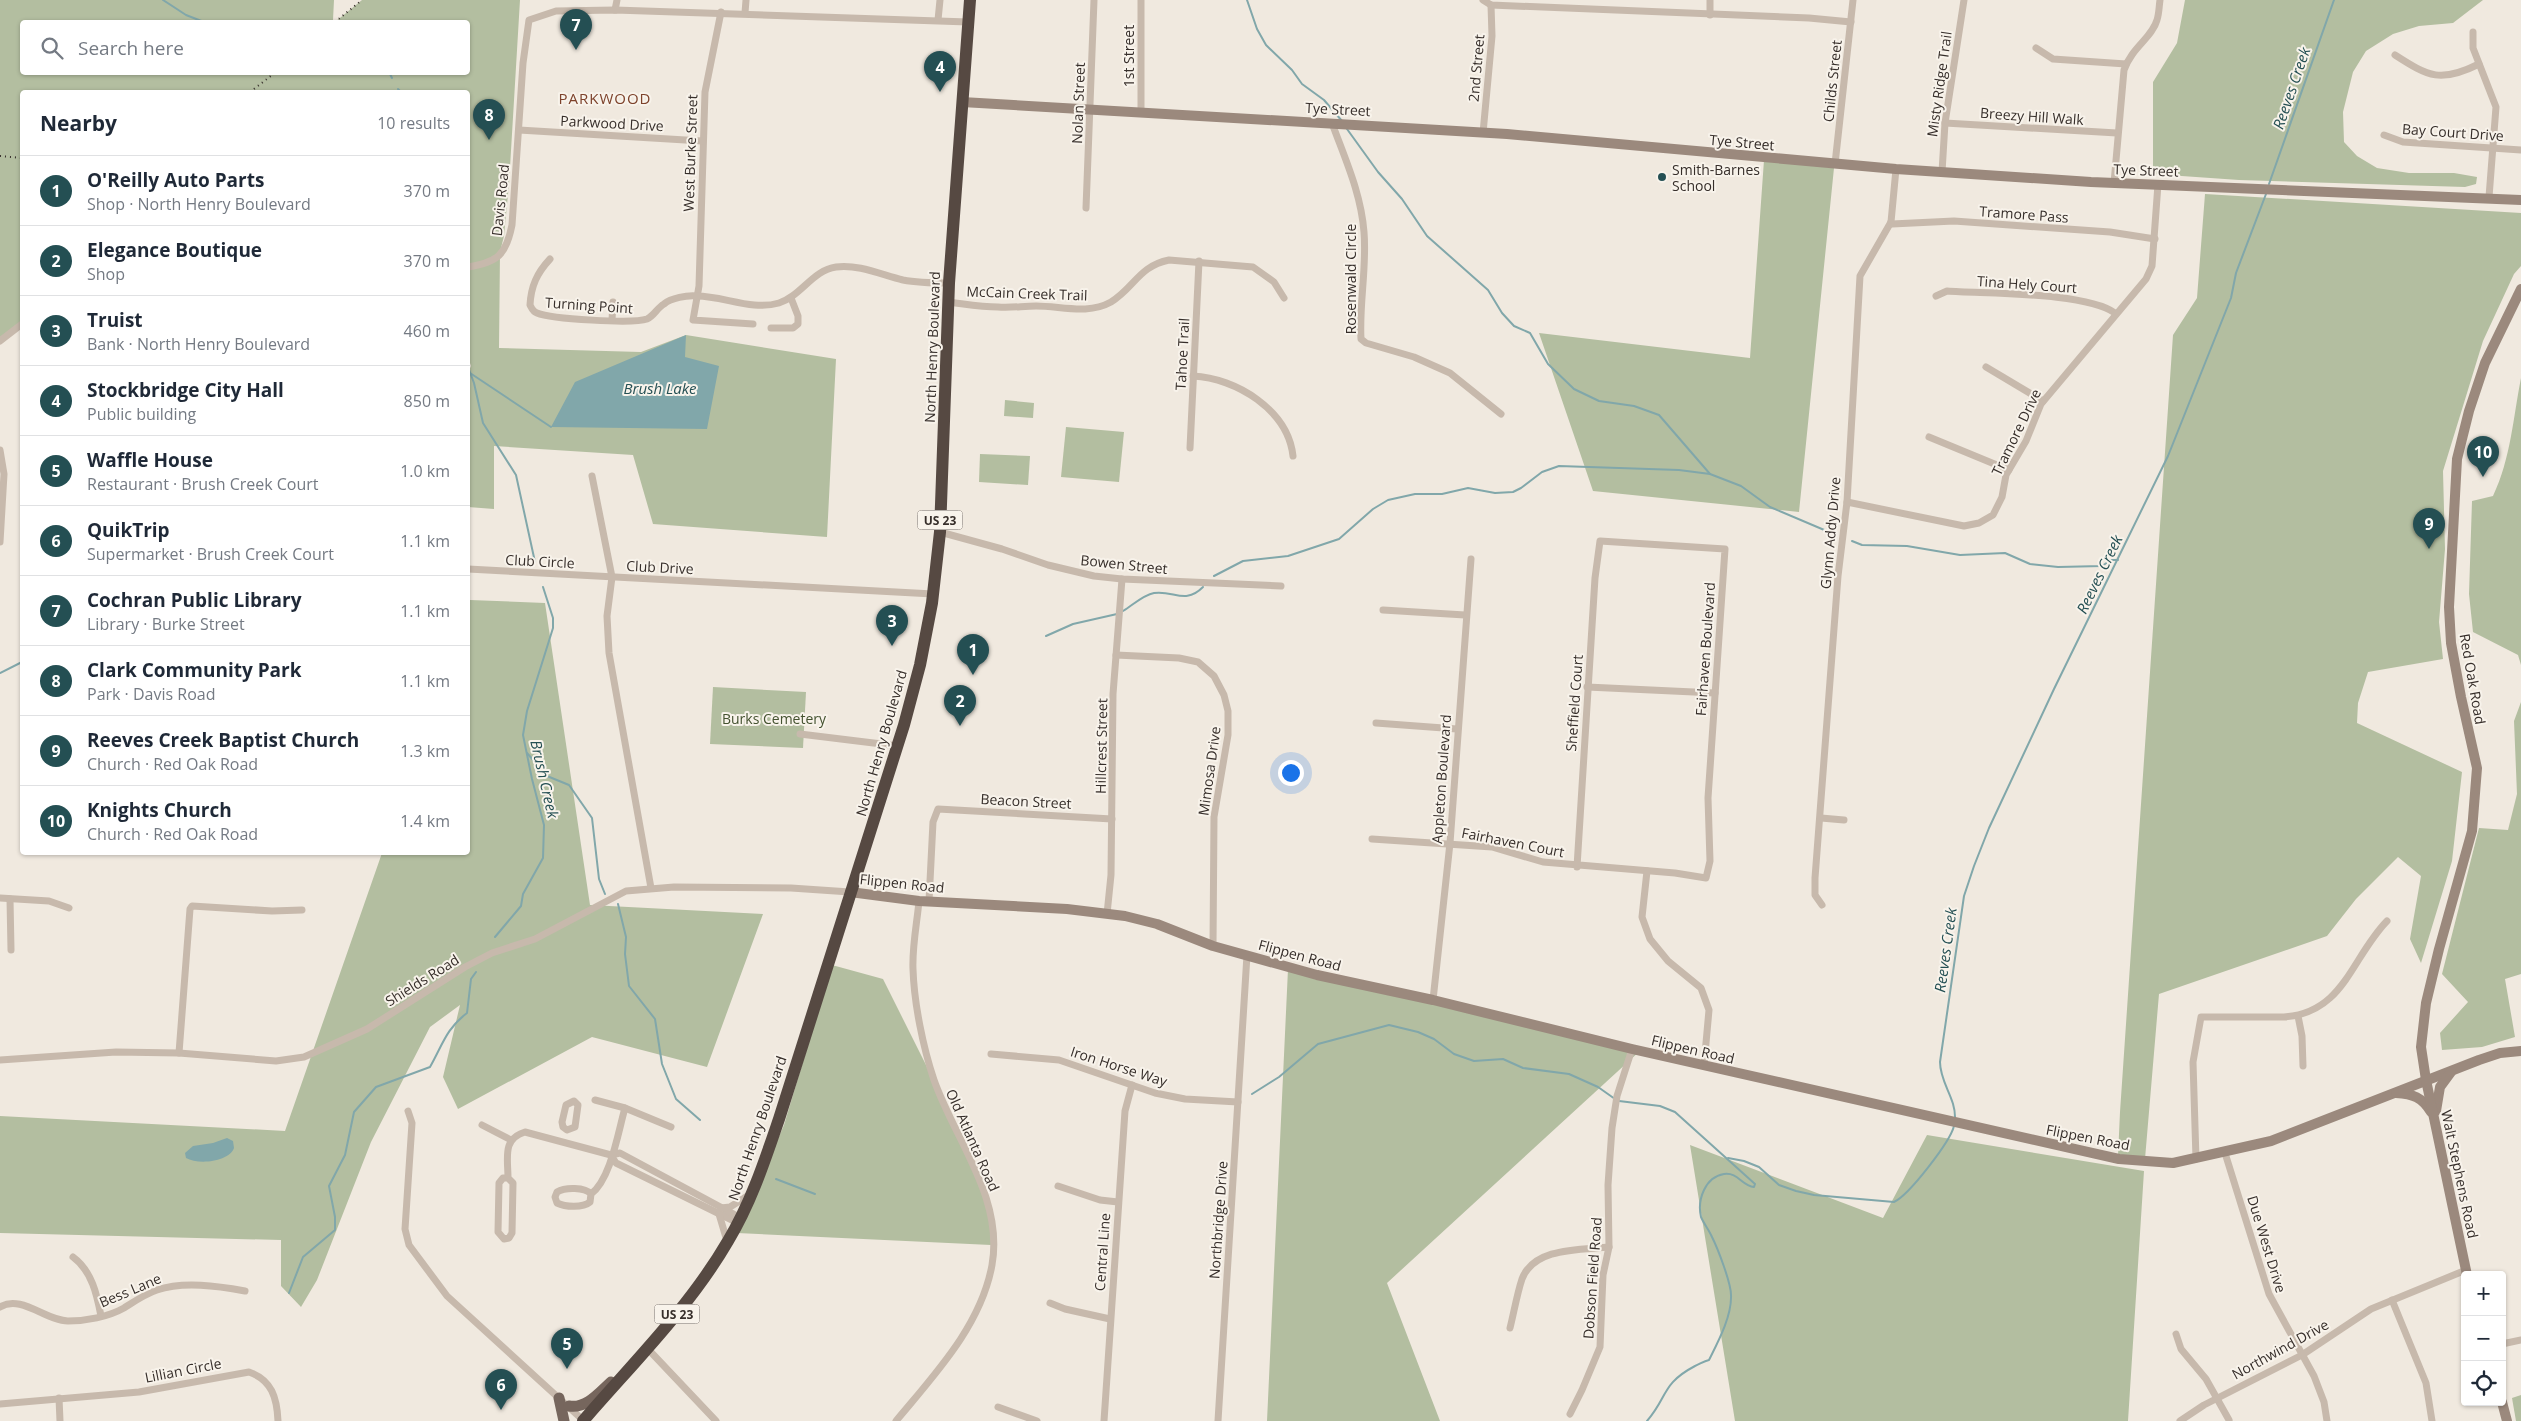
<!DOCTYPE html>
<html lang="en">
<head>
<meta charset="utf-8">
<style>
	body { margin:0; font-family:"Open Sans",sans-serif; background:#f6f6f7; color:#1f2937 }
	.controls { position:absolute; right:15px; bottom:15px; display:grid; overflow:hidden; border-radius:5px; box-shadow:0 1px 4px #0004 }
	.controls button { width:45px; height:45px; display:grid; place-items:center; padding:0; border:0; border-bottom:1px solid #e0e1e3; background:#fff; color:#1f2937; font:25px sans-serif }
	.you { position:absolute; left:1290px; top:772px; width:18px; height:18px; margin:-12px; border:4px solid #fff; border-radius:50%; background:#1a73e8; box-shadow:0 0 0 8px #1a73e833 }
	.badge { display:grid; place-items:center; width:32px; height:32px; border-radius:50%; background:#244f53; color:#fff; font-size:16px; font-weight:700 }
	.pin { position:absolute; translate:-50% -41px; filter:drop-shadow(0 1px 2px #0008) }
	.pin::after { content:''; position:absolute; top:26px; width:18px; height:15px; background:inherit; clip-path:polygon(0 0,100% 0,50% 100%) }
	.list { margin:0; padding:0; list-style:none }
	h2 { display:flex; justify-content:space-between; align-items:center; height:65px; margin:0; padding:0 20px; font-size:21px }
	h2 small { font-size:16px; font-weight:400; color:#747a83 }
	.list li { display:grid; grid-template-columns:32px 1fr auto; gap:15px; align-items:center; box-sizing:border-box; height:70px; padding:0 20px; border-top:1px solid #e0e1e3 }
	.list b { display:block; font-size:19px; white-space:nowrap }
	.list p { margin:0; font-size:16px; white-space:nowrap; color:#747a83 }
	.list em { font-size:16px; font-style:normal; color:#747a83 }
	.icon { flex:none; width:28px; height:28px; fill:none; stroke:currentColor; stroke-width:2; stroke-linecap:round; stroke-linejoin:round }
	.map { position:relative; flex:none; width:2521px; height:1421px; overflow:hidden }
	.search { position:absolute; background:#fff; box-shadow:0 1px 4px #0004; left:20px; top:20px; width:450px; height:55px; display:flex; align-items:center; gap:12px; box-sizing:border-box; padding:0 18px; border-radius:5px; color:#747a83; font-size:19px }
	.panel { position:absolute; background:#fff; box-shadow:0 1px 4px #0004; left:20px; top:90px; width:450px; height:765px; border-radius:5px }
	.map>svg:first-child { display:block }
	.green { fill:#b3bea0 }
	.water { fill:#81a7aa }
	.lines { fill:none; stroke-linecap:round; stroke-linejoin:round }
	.stream { stroke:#81a7aa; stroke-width:2 }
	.street { stroke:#c7b9ac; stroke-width:7 }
	.secondary { stroke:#9b897d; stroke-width:10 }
	.primary { stroke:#76665d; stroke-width:11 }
	.highway { stroke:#564942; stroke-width:12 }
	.rail { stroke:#362e2a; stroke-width:2; stroke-dasharray:1 4; stroke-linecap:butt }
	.poi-dot { fill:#244f53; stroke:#f8f3eb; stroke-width:2 }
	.labels { text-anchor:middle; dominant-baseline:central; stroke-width:4; stroke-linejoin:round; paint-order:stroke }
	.shield { fill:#f8f3eb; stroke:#706964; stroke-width:1 }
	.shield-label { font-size:12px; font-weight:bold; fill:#362e2a }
	.street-label { font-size:14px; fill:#362e2a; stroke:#f8f3eb }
	.poi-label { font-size:14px; fill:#362e2a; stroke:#f8f3eb; text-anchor:start }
	.park-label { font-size:14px; fill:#445230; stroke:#f8f3eb }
	.water-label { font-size:15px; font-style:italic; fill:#244f53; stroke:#f8f3eb }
	.neighbourhood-label { font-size:15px; letter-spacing:1px; fill:#7d422b; stroke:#f8f3eb }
</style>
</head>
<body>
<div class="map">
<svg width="2521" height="1421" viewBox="0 0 2521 1421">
	<rect width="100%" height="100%" fill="#f0e9df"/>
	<g class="green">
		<polygon points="0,0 334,0 333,20 330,22 22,22 22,72 468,72 468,22 335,22 362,0 520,0 509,184 504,236 500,252 499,348 641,352 686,335 836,359 827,537 653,524 633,455 494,446 494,509 468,507 468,373 471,366 468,357 468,92 22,92 22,323 0,339"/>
		<polygon points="2185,0 2483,0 2453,23 2419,26 2393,34 2366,51 2353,72 2343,112 2344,142 2357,156 2377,168 2409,173 2454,173 2477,177 2476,184 2465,187 2239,180 2153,174 2153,82 2177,43"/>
		<polygon points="1764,160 1834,168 1799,512 1593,491 1539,333 1750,358"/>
		<polygon points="2205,194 2521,213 2521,266 2514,274 2483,341 2443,471 2445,549 2439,622 2443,659 2368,672 2358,703 2357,723 2462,772 2452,861 2421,963 2410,939 2421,876 2398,857 2356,899 2327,936 2159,994 2145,1159 2118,1156 2120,1112 2173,335 2197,298"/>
		<path d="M2521 378V665L2518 655 2473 632 2469 594 2472 501 2493 496C2511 458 2513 418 2521 378Z"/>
		<polygon points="1005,400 1034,403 1033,418 1004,416"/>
		<polygon points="1066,427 1124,432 1119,482 1061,477"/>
		<polygon points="980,454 1030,456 1028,485 979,482"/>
		<polygon points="470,600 545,603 590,905 763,914 707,1067 592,1037 458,1109 443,1077 460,1005 430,1027 371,1142 317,1280 301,1307 281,1286 281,1240 0,1233 0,1116 285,1131 382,853 468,852 468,606"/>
		<polygon points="713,687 806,692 803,748 710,744"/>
		<polygon points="2521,702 2521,974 2505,979 2515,1037 2482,1047 2442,1050 2440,1033 2468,1002 2442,974 2479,828 2508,830 2517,794 2514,721"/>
		<polygon points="832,965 883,979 969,1151 990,1207 991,1245 737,1233 784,1125"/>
		<polygon points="1288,969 1641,1050 1387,1283 1440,1421 1267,1421"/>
		<polygon points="1927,1135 2144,1171 2128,1421 1735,1421 1690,1145 1883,1218"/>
		<polygon points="2521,1395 2521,1421 2516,1421 2512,1398"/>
	</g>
	<g class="water">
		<polygon points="686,335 685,357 719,366 707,429 551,427 575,382"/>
		<path d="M227 1138 233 1141 234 1148C229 1162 198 1165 186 1158L185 1153 193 1146 213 1143Z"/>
	</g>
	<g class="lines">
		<g class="stream">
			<polyline points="163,0 186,15 204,22"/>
			<polyline points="1247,0 1257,29 1266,45 1292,70 1302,84 1324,100 1342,121"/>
			<polyline points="314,22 319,21"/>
			<polyline points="389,72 392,78"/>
			<polyline points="398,89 401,92"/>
			<polyline points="1347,129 1378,172 1402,199 1427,236 1488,290 1502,313 1514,326 1530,333 1548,364 1574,389 1599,401 1634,406 1659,415 1710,474 1741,486 1770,507 1829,532"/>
			<polyline points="2269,184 2334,0"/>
			<polyline points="468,367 474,383 483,423 516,475 535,562"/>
			<polyline points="470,373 551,427"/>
			<polyline points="1852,541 1862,545 1907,546 1960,555 2005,553 2030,564 2058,567 2102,566 2111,560 2118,560"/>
			<polyline points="1214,576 1243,561 1288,556 1339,539 1373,509 1388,500 1415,494 1442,494 1468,488 1495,493 1513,492 1521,488 1542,472 1559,466 1679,470 1710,474"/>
			<path d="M1123 611C1133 605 1143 595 1154 593 1174 590 1185 605 1203 587"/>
			<polyline points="1046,636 1073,624 1117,614"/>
			<polyline points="0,673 22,662"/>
			<polyline points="527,753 547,776 569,785 592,818 599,879 605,894"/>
			<polyline points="618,904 626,937 625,954 629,986 655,1019 662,1064 676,1099 700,1120"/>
			<polyline points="495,937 521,906 523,894 543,858 544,825 532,779 523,735 527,711 553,628 553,618 543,587"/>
			<polyline points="1252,1094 1279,1077 1318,1044 1389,1025 1418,1032 1434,1039 1454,1054 1474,1061 1503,1059 1523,1068 1569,1074 1598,1087 1615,1099"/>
			<path d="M1619 1101 1660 1106 1675 1112 1755 1184 1754 1187C1742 1186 1738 1172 1724 1174 1705 1177 1697 1200 1701 1217 1704 1224 1709 1230 1712 1237 1718 1249 1731 1283 1731 1295 1732 1316 1718 1342 1709 1360 1704 1361 1700 1364 1695 1366 1661 1384 1668 1397 1647 1421"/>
			<path d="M1955 1119C1956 1098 1940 1083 1940 1062L1964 896 1974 866 1989 828 2054 689 2168 456 2231 298 2236 273 2266 194"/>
			<path d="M1728 1158 1744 1161 1759 1167 1779 1185 1796 1191 1814 1195 1894 1202C1909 1195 1950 1142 1954 1126"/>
			<polyline points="776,1179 815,1194"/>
			<path d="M289 1293 303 1257 335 1230V1217L329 1186 345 1155 354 1112 376 1087 430 1067C443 1044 446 1029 467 1013L471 979 476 972"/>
		</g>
		<g class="street">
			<polyline points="1483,0 1491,5 1809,18 1851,22"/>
			<polyline points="615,10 617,0"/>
			<polyline points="721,12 705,92 699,286 693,320 753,324"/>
			<polyline points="745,13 746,0"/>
			<polyline points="1710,15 1710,0"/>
			<polyline points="938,20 940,0"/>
			<polyline points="2473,32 2473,48 2496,107 2489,197"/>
			<polyline points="2036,48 2053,59 2126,64"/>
			<path d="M2395 55C2429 77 2441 83 2479 64"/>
			<polyline points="1141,112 1141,0"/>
			<path d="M1332 123C1345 159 1361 193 1364 232 1367 268 1359 303 1361 339L1366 343 1414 357 1450 373 1501 414"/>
			<polyline points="1945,123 2117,133"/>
			<polyline points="519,130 702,141"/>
			<polyline points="1483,133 1492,36 1491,5"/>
			<polyline points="2384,135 2403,142 2521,150"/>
			<polyline points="1835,164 1853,0"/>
			<polyline points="1942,172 1945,123 1964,0"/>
			<path d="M2114 183 2124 70C2132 47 2152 38 2157 20 2159 14 2159 7 2160 0"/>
			<polyline points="1086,208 1094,0"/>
			<polyline points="1891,222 1892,224 1954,221 2110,232 2155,239"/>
			<path d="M550 259C537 273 531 286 530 305 532 309 533 312 537 313 551 319 633 324 647 319 654 316 657 308 664 304 671 298 687 295 697 296 723 296 753 311 779 303 801 296 813 270 836 267 859 264 882 275 903 280 918 283 934 283 949 283"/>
			<path d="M468 267C498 262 506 255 512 225L523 63 529 20 556 11 615 10 968 22"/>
			<path d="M1936 296 1947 291C1987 294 2086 292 2115 313"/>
			<path d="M948 302C965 304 981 307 998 307 1011 308 1023 306 1036 306 1061 306 1088 315 1111 302 1134 288 1139 266 1169 260L1253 267 1274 282 1284 298"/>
			<polyline points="612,320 613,302"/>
			<polyline points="771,328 793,328 798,324 798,316 791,298"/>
			<polyline points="0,341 22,324"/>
			<polyline points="1986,367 2043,401"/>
			<path d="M1193 376C1236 378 1288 410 1293 456"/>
			<polyline points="1929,437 2009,470"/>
			<polyline points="1190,448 1199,261"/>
			<polyline points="0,450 4,474 0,542"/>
			<polyline points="592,476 612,577 607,616 609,653 651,888"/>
			<polyline points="1847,502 1964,526 1979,523 1993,515 2002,497 2006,475 2026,441 2041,404 2146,279 2152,266 2158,184"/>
			<polyline points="940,532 1002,549 1048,565 1094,576 1122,579 1281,586"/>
			<polyline points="468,569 933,594"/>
			<polyline points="1383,610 1465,615"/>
			<polyline points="1116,655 1179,658 1198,662 1214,676 1224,695 1228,711 1228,735 1214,817 1213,946"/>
			<polyline points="1587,687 1715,693"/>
			<polyline points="1376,723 1457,729"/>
			<polyline points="800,734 898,746"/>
			<polyline points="1821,818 1844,820"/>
			<polyline points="1372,839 1492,847 1543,862 1675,873 1706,878 1710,861 1708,798 1725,549 1600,541 1595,578 1577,867"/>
			<polyline points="1647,871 1642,917 1650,939 1668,961 1701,988 1709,1010 1704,1065"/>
			<polyline points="0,898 49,901 69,908"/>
			<polyline points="10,899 11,950"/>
			<polyline points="929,901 933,822 938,809 1112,819"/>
			<polyline points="1822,905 1815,895 1815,878 1838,576 1847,502 1860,276 1891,222 1896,169"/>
			<polyline points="1107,914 1111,875 1113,694 1122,579"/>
			<polyline points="1433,1000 1450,843 1471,559"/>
			<polyline points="2298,1016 2302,1036 2303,1066"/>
			<polyline points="179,1053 190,909 192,906 272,911 302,910"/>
			<polyline points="991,1054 1059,1060 1155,1093 1185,1099 1238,1102"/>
			<polyline points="0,1060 116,1052 179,1053 276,1061 304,1057 367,1029 465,967 492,953 535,939 626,891 674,887 791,888 850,892"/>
			<polyline points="595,1100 625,1108 671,1127"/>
			<polygon points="574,1101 578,1105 575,1127 567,1130 563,1127 562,1122 566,1105"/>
			<polyline points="408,1111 412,1123 405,1229 409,1245 447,1296 584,1421"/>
			<polyline points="482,1125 511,1140"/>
			<polyline points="2225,1153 2269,1294 2314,1376 2324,1402 2327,1421"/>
			<polyline points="611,1155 616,1163 738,1223"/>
			<path d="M2196 1159 2193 1062 2201 1017H2284C2344 1013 2351 958 2387 921"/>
			<path d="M508 1178H503L499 1183 498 1232 504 1239 509 1238 512 1233 513 1183 508 1178C508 1158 502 1139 525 1132L611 1155 620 1153 741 1218"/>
			<polyline points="1058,1186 1100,1200 1118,1202"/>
			<path d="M591 1194C585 1187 565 1187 557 1192L555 1197 557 1203C565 1207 583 1208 590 1202L591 1194C611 1179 618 1132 625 1108"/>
			<polyline points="721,1208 730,1207 749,1195"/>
			<polyline points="719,1214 727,1241"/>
			<path d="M73 1257C92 1271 97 1295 101 1316"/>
			<polyline points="2392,1300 2426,1383 2432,1421"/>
			<polyline points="1050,1303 1065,1309 1110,1319"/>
			<path d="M0 1307C21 1294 46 1321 68 1321 86 1321 108 1317 124 1308 135 1301 145 1294 157 1290 183 1281 218 1286 245 1291"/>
			<path d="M1510 1328C1514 1312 1517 1294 1522 1279 1534 1247 1581 1250 1609 1247"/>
			<polyline points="2176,1334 2181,1349 2206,1379 2229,1420"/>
			<polyline points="2502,1344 2521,1340"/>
			<polyline points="647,1348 716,1421"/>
			<polyline points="59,1398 60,1421"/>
			<path d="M0 1404 139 1392 249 1372C272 1380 277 1398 278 1421"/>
			<polyline points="998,1407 1037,1421"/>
			<polyline points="1570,1414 1582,1390 1600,1347 1603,1275 1609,1247 1608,1185 1612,1128 1617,1096 1632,1049"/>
			<path d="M896 1421C934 1375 981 1326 992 1265 1004 1198 955 1140 934 1080 923 1047 914 1003 913 969 912 947 917 923 919 901"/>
			<polyline points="1104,1421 1125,1111 1132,1085"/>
			<polyline points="1218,1421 1247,955"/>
			<polyline points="2180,1421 2204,1405 2302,1355 2371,1309 2466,1270"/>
		</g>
		<g class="secondary">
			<polyline points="962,102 1507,134 1896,169 2091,182 2521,200"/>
			<polyline points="850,892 919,901 1067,909 1125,916 1157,924 1213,946 1317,975 1433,1000 1632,1049 2119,1159 2173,1163 2271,1141 2479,1060 2500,1053 2521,1051"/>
			<path d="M2396 1093C2413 1094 2422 1097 2431 1112"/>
			<polyline points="2436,1111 2440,1087 2451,1072"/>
			<polyline points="2467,1275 2426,1080 2421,1047 2426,1003 2439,949 2472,831 2477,768 2461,697 2451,643 2449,607 2457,459 2469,411 2485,363 2521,289"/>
			<polyline points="2502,1402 2507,1421"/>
		</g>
		<g class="primary">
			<polyline points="559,1398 564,1421"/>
			<path d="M569 1406C586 1409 599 1393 611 1382"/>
		</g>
		<path class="highway" d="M583 1421C633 1363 689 1308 728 1241 751 1203 765 1160 779 1119L904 725 920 665 932 603 940 532 949 283 970 0"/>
		<g class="rail">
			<polyline points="335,22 362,0"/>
			<polyline points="250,92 276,72"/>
			<polyline points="0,156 22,158"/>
		</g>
	</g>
	<circle class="poi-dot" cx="1662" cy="177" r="5"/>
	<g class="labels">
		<g class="shield">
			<rect x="917.5" y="510.5" width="45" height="19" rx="4"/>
			<rect x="654.5" y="1304.5" width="45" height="19" rx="4"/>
		</g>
		<g class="shield-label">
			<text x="940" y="520">US 23</text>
			<text x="677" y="1314">US 23</text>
		</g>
		<g class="street-label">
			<text transform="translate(1128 56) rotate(-90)">1st Street</text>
			<text transform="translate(1476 68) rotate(-85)">2nd Street</text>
			<text transform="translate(1832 81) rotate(-84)">Childs Street</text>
			<text transform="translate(1939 84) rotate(-82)">Misty Ridge Trail</text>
			<text transform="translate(1078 103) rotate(-88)">Nolan Street</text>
			<text transform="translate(1338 109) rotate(3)">Tye Street</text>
			<text transform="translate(2032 116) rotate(4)">Breezy Hill Walk</text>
			<text transform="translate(612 123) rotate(3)">Parkwood Drive</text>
			<text transform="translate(2453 132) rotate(4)">Bay Court Drive</text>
			<text transform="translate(1742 142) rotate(5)">Tye Street</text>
			<text transform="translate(690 153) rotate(-88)">West Burke Street</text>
			<text transform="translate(2146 170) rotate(2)">Tye Street</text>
			<text transform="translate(500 200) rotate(-84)">Davis Road</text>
			<text transform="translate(2024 214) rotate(4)">Tramore Pass</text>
			<text transform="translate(1350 279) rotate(-90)">Rosenwald Circle</text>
			<text transform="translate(2027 284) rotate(4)">Tina Hely Court</text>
			<text transform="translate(1027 293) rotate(2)">McCain Creek Trail</text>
			<text transform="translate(589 305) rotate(4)">Turning Point</text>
			<text transform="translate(932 347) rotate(-88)">North Henry Boulevard</text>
			<text transform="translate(1182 354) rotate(-87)">Tahoe Trail</text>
			<text transform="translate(2016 432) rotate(-64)">Tramore Drive</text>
			<text transform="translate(1830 533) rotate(-85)">Glynn Addy Drive</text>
			<text transform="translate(540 561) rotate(3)">Club Circle</text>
			<text transform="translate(1124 564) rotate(6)">Bowen Street</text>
			<text transform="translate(660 567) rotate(3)">Club Drive</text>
			<text transform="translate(1705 649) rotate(-86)">Fairhaven Boulevard</text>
			<text transform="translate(2473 679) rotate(80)">Red Oak Road</text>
			<text transform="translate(1574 703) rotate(-86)">Sheffield Court</text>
			<text transform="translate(881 743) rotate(-74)">North Henry Boulevard</text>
			<text transform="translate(1101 746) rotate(-89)">Hillcrest Street</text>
			<text transform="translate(1209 771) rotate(-82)">Mimosa Drive</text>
			<text transform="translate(1441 779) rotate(-86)">Appleton Boulevard</text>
			<text transform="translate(1026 801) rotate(3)">Beacon Street</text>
			<text transform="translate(1513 842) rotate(11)">Fairhaven Court</text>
			<text transform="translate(902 883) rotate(6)">Flippen Road</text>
			<text transform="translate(1300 955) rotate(15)">Flippen Road</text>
			<text transform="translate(422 980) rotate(-32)">Shields Road</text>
			<text transform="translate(1693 1049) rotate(13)">Flippen Road</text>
			<text transform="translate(1119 1066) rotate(18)">Iron Horse Way</text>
			<text transform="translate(757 1128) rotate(-71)">North Henry Boulevard</text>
			<text transform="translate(2088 1137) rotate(11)">Flippen Road</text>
			<text transform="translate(973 1140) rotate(66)">Old Atlanta Road</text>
			<text transform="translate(2460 1174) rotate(78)">Walt Stephens Road</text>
			<text transform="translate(1218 1220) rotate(-86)">Northbridge Drive</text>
			<text transform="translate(2267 1244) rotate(73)">Due West Drive</text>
			<text transform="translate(1102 1252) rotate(-86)">Central Line</text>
			<text transform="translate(1592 1278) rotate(-86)">Dobson Field Road</text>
			<text transform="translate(130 1290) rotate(-23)">Bess Lane</text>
			<text transform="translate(2280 1349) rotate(-29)">Northwind Drive</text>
			<text transform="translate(183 1370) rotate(-11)">Lillian Circle</text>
		</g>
		<g class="poi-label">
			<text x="1672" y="169">Smith-Barnes<tspan x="1672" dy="16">School</tspan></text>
		</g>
		<g class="park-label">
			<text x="774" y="718">Burks Cemetery</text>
		</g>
		<g class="water-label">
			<text transform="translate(2291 88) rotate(-71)">Reeves Creek</text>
			<text x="660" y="388">Brush Lake</text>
			<text transform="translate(2099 574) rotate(-64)">Reeves Creek</text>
			<text transform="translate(545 779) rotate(77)">Brush Creek</text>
			<text transform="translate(1945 950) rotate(-82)">Reeves Creek</text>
		</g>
		<g class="neighbourhood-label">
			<text x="605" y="98">PARKWOOD</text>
		</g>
	</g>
</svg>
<div class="controls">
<button>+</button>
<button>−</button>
<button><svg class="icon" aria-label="locate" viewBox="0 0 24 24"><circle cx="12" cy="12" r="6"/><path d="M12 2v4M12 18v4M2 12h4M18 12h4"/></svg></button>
</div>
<div class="you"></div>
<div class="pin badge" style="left:973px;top:675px">1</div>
<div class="pin badge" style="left:960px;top:726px">2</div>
<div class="pin badge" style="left:892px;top:646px">3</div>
<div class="pin badge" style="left:940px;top:92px">4</div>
<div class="pin badge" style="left:567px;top:1369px">5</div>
<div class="pin badge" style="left:501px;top:1410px">6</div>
<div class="pin badge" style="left:576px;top:50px">7</div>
<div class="pin badge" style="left:489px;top:140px">8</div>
<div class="pin badge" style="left:2429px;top:549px">9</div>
<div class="pin badge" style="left:2483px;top:477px">10</div>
<div class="search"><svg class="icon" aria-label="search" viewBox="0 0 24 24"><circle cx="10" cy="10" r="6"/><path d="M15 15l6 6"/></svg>Search here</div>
<section class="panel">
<h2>Nearby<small>10 results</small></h2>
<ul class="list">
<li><span class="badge">1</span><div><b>O'Reilly Auto Parts</b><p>Shop · North Henry Boulevard</p></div><em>370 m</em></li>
<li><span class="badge">2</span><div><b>Elegance Boutique</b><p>Shop</p></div><em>370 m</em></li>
<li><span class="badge">3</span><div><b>Truist</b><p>Bank · North Henry Boulevard</p></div><em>460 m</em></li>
<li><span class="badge">4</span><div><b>Stockbridge City Hall</b><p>Public building</p></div><em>850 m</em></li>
<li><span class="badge">5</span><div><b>Waffle House</b><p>Restaurant · Brush Creek Court</p></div><em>1.0 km</em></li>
<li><span class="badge">6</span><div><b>QuikTrip</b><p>Supermarket · Brush Creek Court</p></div><em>1.1 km</em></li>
<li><span class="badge">7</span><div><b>Cochran Public Library</b><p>Library · Burke Street</p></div><em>1.1 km</em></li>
<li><span class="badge">8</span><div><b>Clark Community Park</b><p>Park · Davis Road</p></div><em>1.1 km</em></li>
<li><span class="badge">9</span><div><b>Reeves Creek Baptist Church</b><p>Church · Red Oak Road</p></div><em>1.3 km</em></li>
<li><span class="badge">10</span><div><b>Knights Church</b><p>Church · Red Oak Road</p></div><em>1.4 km</em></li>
</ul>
</section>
</div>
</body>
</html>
